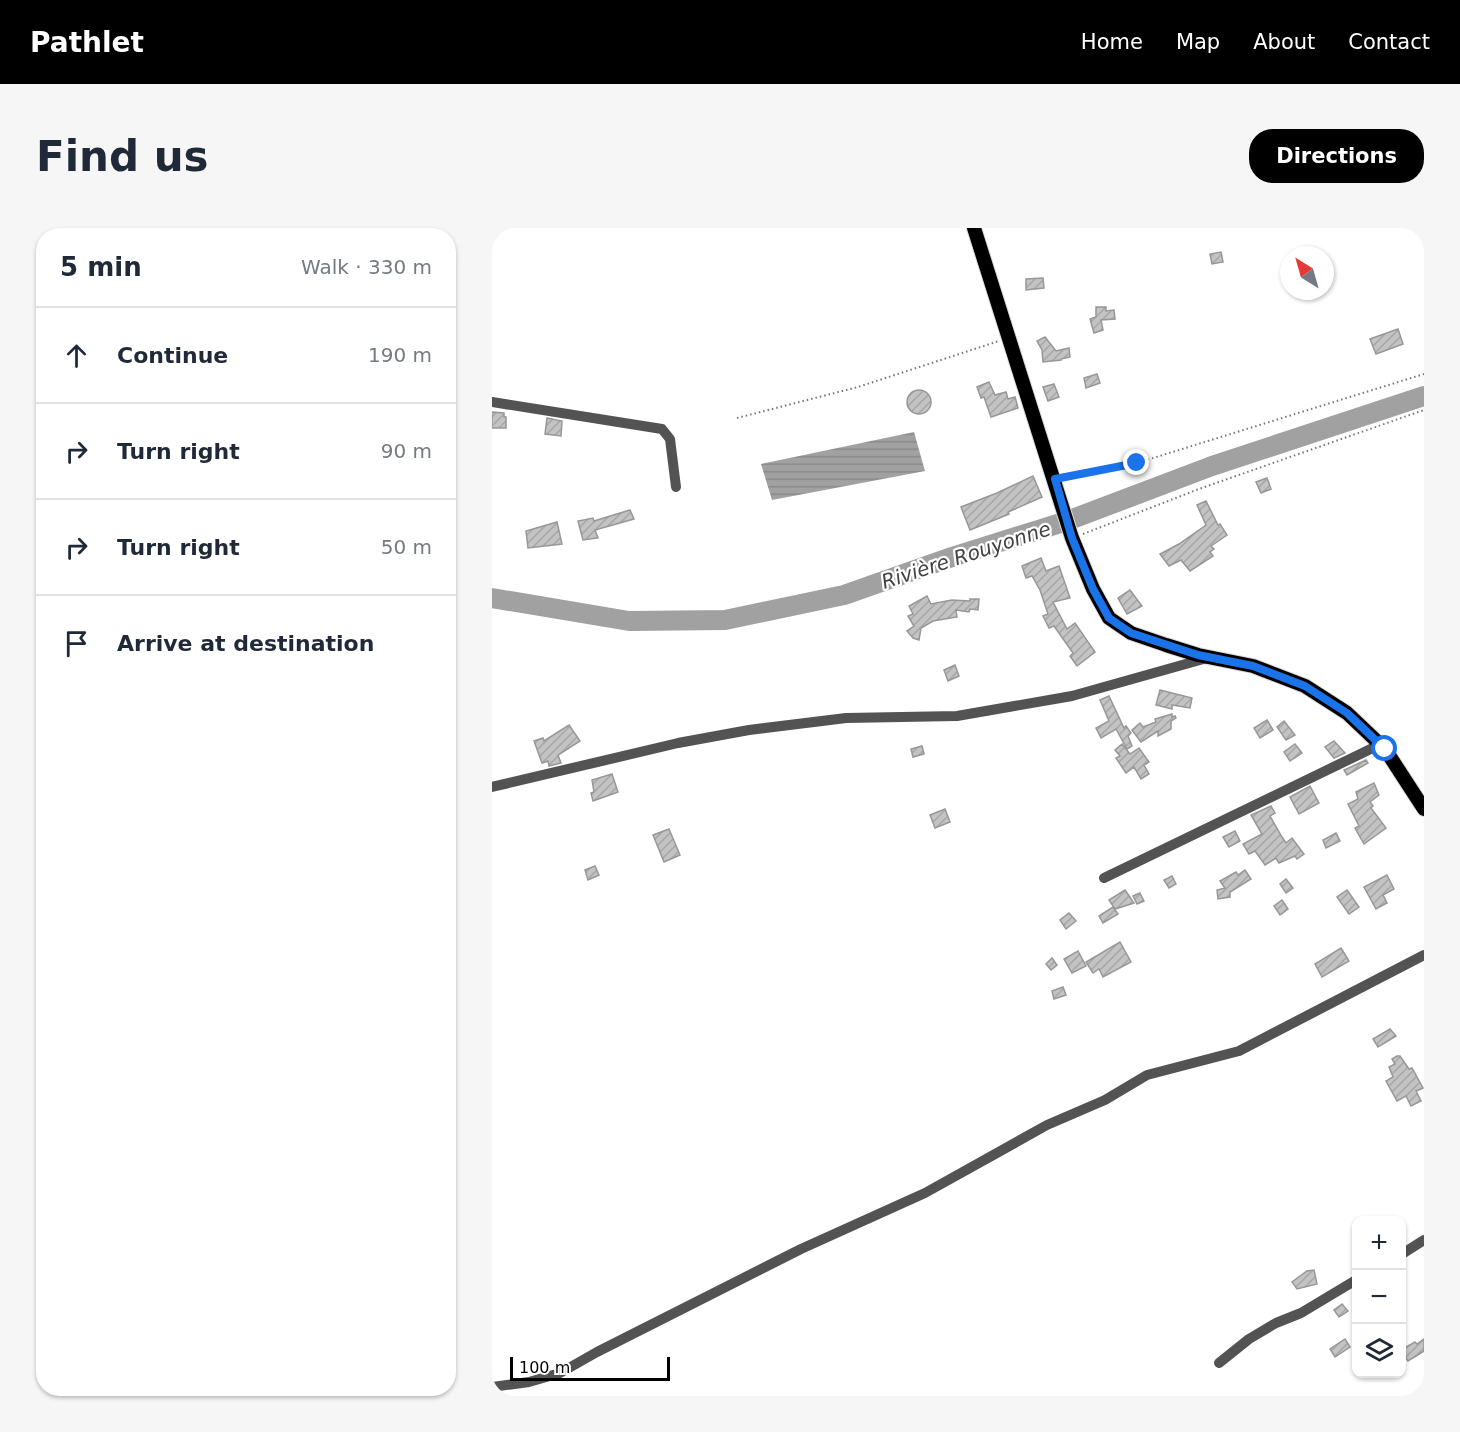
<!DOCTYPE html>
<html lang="en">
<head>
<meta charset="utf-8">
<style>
	body { margin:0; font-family:"DejaVu Sans",sans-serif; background:#f6f6f7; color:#1f2937 }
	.controls { position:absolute; right:18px; bottom:18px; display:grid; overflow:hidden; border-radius:12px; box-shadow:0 2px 4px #0004 }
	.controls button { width:54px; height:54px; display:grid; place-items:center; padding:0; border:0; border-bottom:2px solid #e0e1e3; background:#fff; color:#1f2937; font:30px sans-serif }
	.compass { position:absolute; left:788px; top:18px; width:54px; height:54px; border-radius:50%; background:#fff; box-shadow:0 2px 4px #0004; rotate:323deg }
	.scale { position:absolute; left:18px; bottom:15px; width:160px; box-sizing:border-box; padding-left:6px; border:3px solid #000; border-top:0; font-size:16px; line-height:21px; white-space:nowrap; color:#000; -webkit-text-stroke:4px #fff; paint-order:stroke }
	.stop { position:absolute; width:18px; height:18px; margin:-14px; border:4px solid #1a73e8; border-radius:50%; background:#fff }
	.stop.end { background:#1a73e8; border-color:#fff; box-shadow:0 2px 6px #0008 }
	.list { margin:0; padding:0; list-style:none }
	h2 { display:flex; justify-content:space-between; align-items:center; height:78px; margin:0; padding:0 24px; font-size:26px }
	h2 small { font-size:20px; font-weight:400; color:#747a83 }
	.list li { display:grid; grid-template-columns:39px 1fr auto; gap:18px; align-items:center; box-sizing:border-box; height:96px; padding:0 24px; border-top:2px solid #e0e1e3 }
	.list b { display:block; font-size:22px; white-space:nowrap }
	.list em { font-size:20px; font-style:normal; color:#747a83 }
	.icon { flex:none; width:33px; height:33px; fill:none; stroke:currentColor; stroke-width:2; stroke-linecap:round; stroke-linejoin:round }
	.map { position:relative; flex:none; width:932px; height:1168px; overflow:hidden; border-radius:24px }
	header { display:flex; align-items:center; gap:36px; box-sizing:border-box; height:84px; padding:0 30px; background:#000; color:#fff }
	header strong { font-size:28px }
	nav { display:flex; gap:33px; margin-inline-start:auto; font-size:21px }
	.intro { display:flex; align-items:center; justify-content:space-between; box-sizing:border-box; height:144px; padding:0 36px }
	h1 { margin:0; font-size:42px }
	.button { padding:15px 27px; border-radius:24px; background:#000; color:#fff; font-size:21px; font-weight:700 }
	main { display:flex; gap:36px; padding:0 36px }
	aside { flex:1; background:#fff; border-radius:24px; box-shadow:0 2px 4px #0004 }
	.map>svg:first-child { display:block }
	.water { fill:url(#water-rules) }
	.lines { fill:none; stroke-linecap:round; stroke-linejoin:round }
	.river { stroke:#a1a1a1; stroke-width:20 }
	.building { fill:url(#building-hatch); stroke:#979797; stroke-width:1.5 }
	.major-casing { stroke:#dbdbdb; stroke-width:16 }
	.path { stroke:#757575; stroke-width:2; stroke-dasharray:1.5 3; stroke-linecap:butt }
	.minor { stroke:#535353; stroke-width:10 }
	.major { stroke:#000; stroke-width:14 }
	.route { stroke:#1a73e8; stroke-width:8 }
	.labels { text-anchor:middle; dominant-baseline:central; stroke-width:4.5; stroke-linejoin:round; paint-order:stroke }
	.water-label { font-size:20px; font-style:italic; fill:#424242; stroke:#fff }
</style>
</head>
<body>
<header>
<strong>Pathlet</strong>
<nav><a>Home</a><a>Map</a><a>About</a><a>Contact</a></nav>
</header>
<div class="intro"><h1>Find us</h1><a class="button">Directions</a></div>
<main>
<aside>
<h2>5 min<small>Walk · 330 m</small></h2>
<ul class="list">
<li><svg class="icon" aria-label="ahead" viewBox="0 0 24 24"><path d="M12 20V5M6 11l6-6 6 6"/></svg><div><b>Continue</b></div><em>190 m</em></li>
<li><svg class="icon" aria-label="right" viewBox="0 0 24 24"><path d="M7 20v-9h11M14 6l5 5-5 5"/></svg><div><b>Turn right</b></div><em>90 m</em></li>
<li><svg class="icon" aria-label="right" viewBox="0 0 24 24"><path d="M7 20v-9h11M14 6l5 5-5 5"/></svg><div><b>Turn right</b></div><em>50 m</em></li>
<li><svg class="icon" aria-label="arrive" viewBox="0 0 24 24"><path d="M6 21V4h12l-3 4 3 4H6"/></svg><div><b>Arrive at destination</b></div></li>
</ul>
</aside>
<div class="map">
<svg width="932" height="1168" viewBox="0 0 932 1168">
	<defs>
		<pattern id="water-rules" width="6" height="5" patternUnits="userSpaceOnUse" patternTransform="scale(1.5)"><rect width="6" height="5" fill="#a1a1a1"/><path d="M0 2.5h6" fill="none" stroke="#898989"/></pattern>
		<pattern id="building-hatch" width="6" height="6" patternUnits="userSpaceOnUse" patternTransform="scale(1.5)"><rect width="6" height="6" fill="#c3c3c3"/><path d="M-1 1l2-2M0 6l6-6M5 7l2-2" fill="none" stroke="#a6a6a6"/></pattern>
	</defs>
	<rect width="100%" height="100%" fill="#fff"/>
	<polygon class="water" points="422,204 433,243 280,272 269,236"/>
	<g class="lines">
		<polyline class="river" points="0,370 137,393 233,392 352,367 460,329 575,293 720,238 932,168"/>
	</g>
	<g class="building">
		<polygon points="729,24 731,34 720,36 718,26"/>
		<polygon points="551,50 552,60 534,62 534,51"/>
		<polygon points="604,79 614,79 614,83 622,82 623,91 609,92 611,102 602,105 598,91 604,89"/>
		<polygon points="906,101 911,116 884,126 878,111"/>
		<polygon points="553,109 564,123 577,120 578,129 569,131 569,132 551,134 550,122 545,113"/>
		<polygon points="605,146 608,155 594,160 592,150"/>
		<polygon points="497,154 503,167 514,164 516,171 523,169 526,180 499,189 492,169 489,170 485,159"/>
		<polygon points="562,156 567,169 556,173 551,159"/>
		<circle cx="427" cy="174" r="12"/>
		<polygon points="0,184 12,185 12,189 14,189 14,200 0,200"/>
		<polygon points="55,190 70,193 69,208 53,206"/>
		<polygon points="541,248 550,269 516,284 517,286 478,302 469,279 505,265"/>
		<polygon points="775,250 779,261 769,265 764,254"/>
		<polygon points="714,273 726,297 728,296 735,307 719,318 722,321 718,324 721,328 698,343 689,332 677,338 668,326 687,316 714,297 705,277"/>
		<polygon points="138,282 142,291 103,302 106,310 91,312 86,293 101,290 102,293"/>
		<polygon points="65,294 70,316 36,320 34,303"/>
		<polygon points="549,330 554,343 567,338 578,370 561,374 575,401 583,395 603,424 585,438 578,428 581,425 562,398 557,400 551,388 556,386 548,362 540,348 534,350 530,338"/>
		<polygon points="638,362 650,378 635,386 626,370"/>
		<polygon points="435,368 439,376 460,372 478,373 478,371 487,371 486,382 478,381 477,384 464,382 465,389 441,393 429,400 427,412 421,410 415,403 422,398 416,388 421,386 417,378"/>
		<polygon points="463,437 467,448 456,453 452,442"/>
		<polygon points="668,462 700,470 698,480 680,477 680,481 664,477"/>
		<polygon points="617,468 632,500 634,498 639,505 636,508 640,518 635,521 624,501 609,510 604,500 617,493 608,472"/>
		<polygon points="680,486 680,489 683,488 684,490 679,493 679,501 666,508 666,503 649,514 640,502 648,495 651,499 664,494 663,491"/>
		<polygon points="775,492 781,502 768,510 762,500"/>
		<polygon points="792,493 803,507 794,512 785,499"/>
		<polygon points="77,497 88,513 66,527 69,535 57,538 56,533 50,535 42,513 51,510 52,513"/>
		<polygon points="842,513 853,525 842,530 833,519"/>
		<polygon points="630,516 638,526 647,520 657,534 652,537 657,546 649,551 642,539 634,545 624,530 628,528 623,522"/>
		<polygon points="803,516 810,525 798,533 792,524"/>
		<polygon points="430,518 432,526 421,529 419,521"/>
		<polygon points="874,532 876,535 855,547 852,542"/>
		<polygon points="120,546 126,564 101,573 99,565 102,564 100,552"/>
		<polygon points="882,555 887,567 878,574 881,578 879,580 894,600 872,616 863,600 867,598 856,576 866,571 864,564"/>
		<polygon points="818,558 827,575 807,586 798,569"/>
		<polygon points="779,578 783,585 778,588 790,609 794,615 800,610 812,626 805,631 803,628 787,635 784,630 773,637 763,623 757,626 751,616 770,606 759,587"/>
		<polygon points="453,581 458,594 443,600 438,587"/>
		<polygon points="177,601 188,627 172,634 161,607"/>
		<polygon points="743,603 748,613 737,619 731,609"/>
		<polygon points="844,605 848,613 834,620 831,612"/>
		<polygon points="103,638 107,647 96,652 93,642"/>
		<polygon points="753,642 759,651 738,664 738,669 726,671 725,662 733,660 728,653 744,644 746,647"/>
		<polygon points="895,647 902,661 891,667 895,675 884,681 872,659"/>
		<polygon points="680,648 684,656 677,660 672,652"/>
		<polygon points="794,651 801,660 794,665 788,656"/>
		<polygon points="633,662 642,675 623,681 617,672"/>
		<polygon points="855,662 867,679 857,686 845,669"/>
		<polygon points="648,665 652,673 645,676 641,668"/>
		<polygon points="790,672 796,681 788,687 782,678"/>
		<polygon points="621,679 626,686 611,695 607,688"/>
		<polygon points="577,685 584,693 574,701 568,692"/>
		<polygon points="628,714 639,734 611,749 607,741 601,745 594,734"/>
		<polygon points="849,720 857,733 830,749 823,736"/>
		<polygon points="586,723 594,738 580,745 572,731"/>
		<polygon points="560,730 565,737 559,742 554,736"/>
		<polygon points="571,759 574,767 562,771 560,763"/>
		<polygon points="898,801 904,808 886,819 881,811"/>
		<polygon points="905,828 908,828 917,841 920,840 931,860 924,863 929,873 919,878 914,868 905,873 894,853 901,849 897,839 903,836 900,831"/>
		<polygon points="822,1042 825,1056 805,1061 800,1054 815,1043"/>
		<polygon points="850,1076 856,1083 847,1089 842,1082"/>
		<polygon points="853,1111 858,1119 843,1129 838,1121"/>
		<polygon points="932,1111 932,1123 916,1133 909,1122 923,1114 925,1116"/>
	</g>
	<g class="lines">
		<g class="major-casing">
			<polyline id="major" points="482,0 580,310 601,361 617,390 639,405 674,417 706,427 761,438 813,458 855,485 893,521 932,581"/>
		</g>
		<g class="path">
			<polyline points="245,190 366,159 507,113"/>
			<polyline points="572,249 645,235 932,146"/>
			<polyline points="591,306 707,261 932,182"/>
		</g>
		<g class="minor">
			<polyline points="0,174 170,201 178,211 184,259"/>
			<polyline points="0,559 186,515 257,502 354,490 465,488 580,468 715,430"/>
			<polyline points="612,650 889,516"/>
			<polyline points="910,1026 932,1012"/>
			<polyline points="727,1135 757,1111 784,1095 809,1085 864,1052"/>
			<polyline points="0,1159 37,1154 68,1145 105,1124 309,1021 433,965 555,897 613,872 655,847 747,823 932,727"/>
		</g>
		<use href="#major" class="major"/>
	</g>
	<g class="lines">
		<polyline class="route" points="645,235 563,251 580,310 601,361 617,390 639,405 706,427 761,438 813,458 855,485 893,521"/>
	</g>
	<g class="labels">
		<g class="water-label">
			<text transform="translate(474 327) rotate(-18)">Rivière Rouyonne</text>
		</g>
	</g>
</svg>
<div class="controls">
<button>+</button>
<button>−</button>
<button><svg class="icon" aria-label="layers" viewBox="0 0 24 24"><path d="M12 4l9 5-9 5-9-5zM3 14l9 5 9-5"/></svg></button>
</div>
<svg class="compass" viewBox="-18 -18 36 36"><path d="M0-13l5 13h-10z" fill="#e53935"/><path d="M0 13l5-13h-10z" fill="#747a83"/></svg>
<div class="scale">100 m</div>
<div class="stop" style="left:893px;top:521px"></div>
<div class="stop end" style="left:645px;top:235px"></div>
</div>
</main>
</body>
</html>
